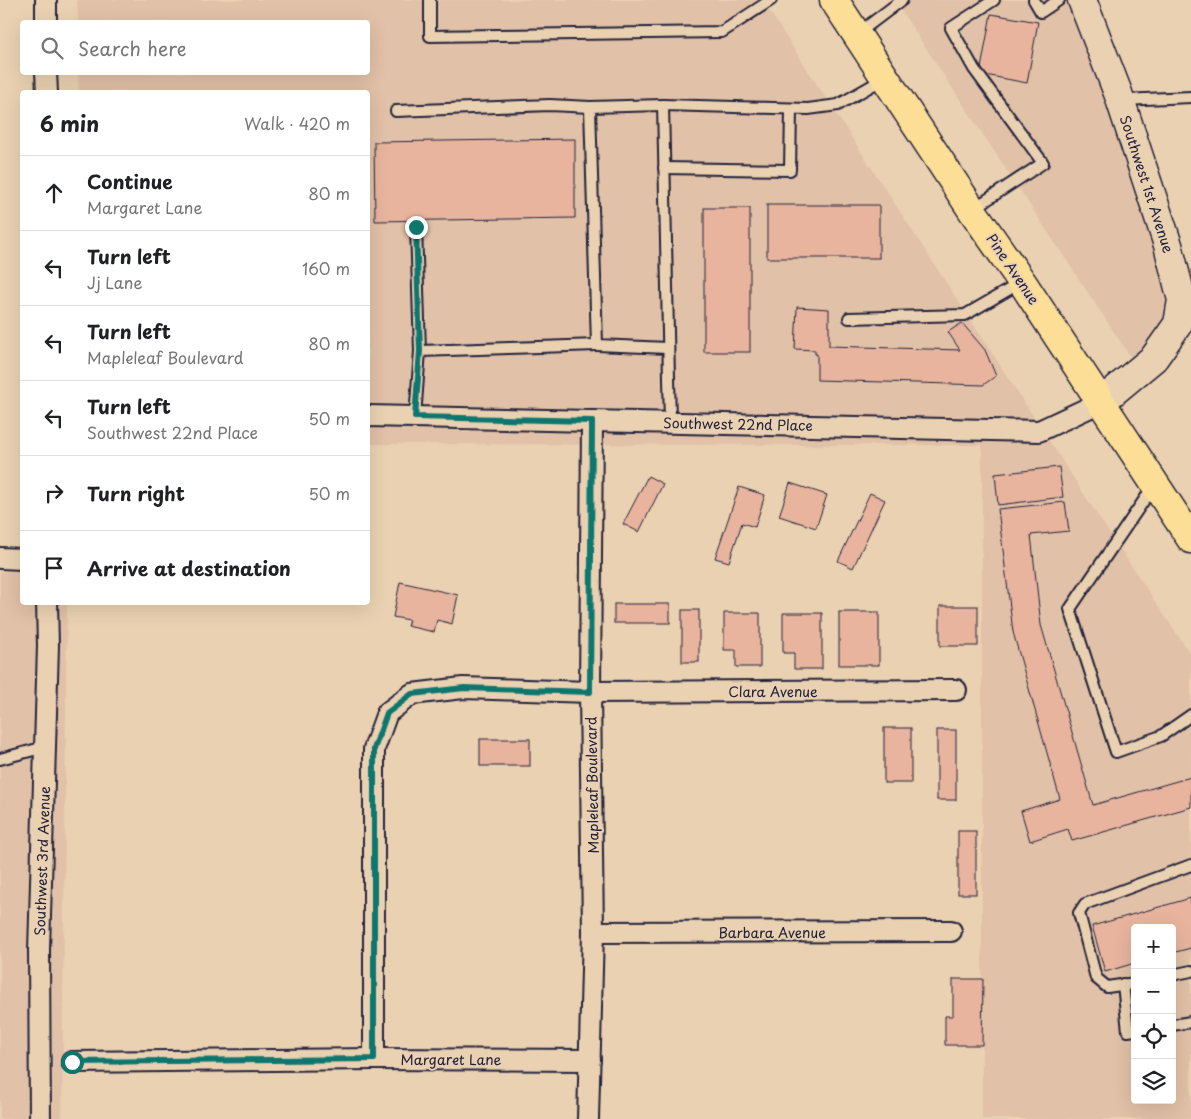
<!DOCTYPE html>
<html lang="en">
<head>
<meta charset="utf-8">
<style>
	body { margin:0; font-family:"Playpen Sans",sans-serif; background:#f6f6f6; color:#202124 }
	.controls { position:absolute; right:15px; bottom:15px; display:grid; overflow:hidden; border-radius:5px; box-shadow:0 5px 20px #0002 }
	.controls button { width:45px; height:45px; display:grid; place-items:center; padding:0; border:0; border-bottom:1px solid #e0e0e0; background:#fff; color:#202124; font:25px sans-serif }
	.stop { position:absolute; width:15px; height:15px; margin:-11px; border:4px solid #0f766e; border-radius:50%; background:#fff }
	.stop.end { background:#0f766e; border-color:#fff; box-shadow:0 1px 5px #0008 }
	.list { margin:0; padding:0; list-style:none }
	h2 { display:flex; justify-content:space-between; align-items:center; height:65px; margin:0; padding:0 20px; font-size:21px }
	h2 small { font-size:16px; font-weight:400; color:#757577 }
	.list li { display:grid; grid-template-columns:32px 1fr auto; gap:15px; align-items:center; box-sizing:border-box; height:75px; padding:0 20px; border-top:1px solid #e0e0e0 }
	.list b { display:block; font-size:19px; white-space:nowrap }
	.list p { margin:0; font-size:16px; white-space:nowrap; color:#757577 }
	.list em { font-size:16px; font-style:normal; color:#757577 }
	.icon { flex:none; width:28px; height:28px; fill:none; stroke:currentColor; stroke-width:2; stroke-linecap:round; stroke-linejoin:round }
	.map { position:relative; flex:none; width:1191px; height:1119px; overflow:hidden }
	.search { position:absolute; background:#fff; box-shadow:0 5px 20px #0002; left:20px; top:20px; width:350px; height:55px; display:flex; align-items:center; gap:12px; box-sizing:border-box; padding:0 18px; border-radius:5px; color:#757577; font-size:19px }
	.panel { position:absolute; background:#fff; box-shadow:0 5px 20px #0002; left:20px; top:90px; width:350px; height:515px; border-radius:5px }
	.map>svg:first-child { display:block }
	.built { fill:#e1c1a7; fill-rule:evenodd }
	.building { fill:#e8b49e; stroke:#22223b }
	.lines { fill:none; stroke-linecap:round; stroke-linejoin:round }
	.lane-casing { stroke:#22223b; stroke-width:14 }
	.street-casing { stroke:#22223b; stroke-width:24 }
	.secondary-casing { stroke:#22223b; stroke-width:31 }
	.highway-casing { stroke:#22223b; stroke-width:31 }
	.lane { stroke:#ead1b2; stroke-width:10 }
	.street { stroke:#ead1b2; stroke-width:20 }
	.secondary { stroke:#ead1b2; stroke-width:28 }
	.highway { stroke:#fcde96; stroke-width:28 }
	.route { stroke:#0f766e; stroke-width:6 }
	.labels { text-anchor:middle; dominant-baseline:central; stroke-width:4; stroke-linejoin:round; paint-order:stroke }
	.street-label { font-size:14px; fill:#22223b; stroke:#ead1b2 }
</style>
</head>
<body>
<div class="map">
<svg width="1191" height="1119" viewBox="0 0 1191 1119">
	<rect width="100%" height="100%" fill="#ead1b2"/>
	<filter id="ink" filterUnits="userSpaceOnUse"><feTurbulence type="fractalNoise" baseFrequency=".02" numOctaves="2"/><feDisplacementMap in="SourceGraphic" scale="10" xChannelSelector="R" yChannelSelector="G"/><feConvolveMatrix kernelMatrix="1 2 1 2 8 2 1 2 1" color-interpolation-filters="sRGB"/></filter>
	<g filter="url(#ink)">
		<g class="built">
			<path d="M77 0H762L1104 525 1191 655V1119H982V445L368 444V92H79L78 73 368 72V22H78ZM1135 928H1172V1100H1135Z"/>
			<polygon points="894,0 1068,0 1106,98 1156,249 1170,300 1166,318 1146,348 1132,359"/>
			<polygon points="22,571 22,602 67,603 62,1119 53,1119 51,950 57,733 33,732 27,949 28,1119 0,1119 0,572"/>
		</g>
		<g class="building">
			<polygon points="991,14 1038,22 1027,83 980,74"/>
			<polygon points="575,139 575,218 375,221 374,142"/>
			<rect x="767" y="205" width="112" height="53"/>
			<rect x="704" y="208" width="46" height="144"/>
			<polygon points="797,307 829,309 829,346 960,350 948,332 962,323 985,350 996,376 983,385 817,380 817,354 815,354 815,350 795,349"/>
			<polygon points="1059,467 1063,497 998,505 995,474"/>
			<polygon points="648,476 663,484 639,532 623,524"/>
			<polygon points="790,483 827,495 816,528 779,516"/>
			<polygon points="739,487 765,495 755,527 742,523 729,562 715,558"/>
			<polygon points="870,493 885,500 853,568 838,561"/>
			<polygon points="1065,502 1069,531 1031,535 1041,625 1093,805 1191,777 1191,807 1072,841 1068,829 1030,841 1021,811 1060,799 1013,632 998,509"/>
			<polygon points="400,582 458,595 452,624 437,620 434,632 407,626 409,620 393,617"/>
			<rect x="614" y="604" width="56" height="19"/>
			<rect x="940" y="606" width="38" height="40"/>
			<rect x="682" y="610" width="17" height="52"/>
			<rect x="839" y="612" width="40" height="53"/>
			<polygon points="724,613 760,613 760,667 736,667 736,650 724,650"/>
			<polygon points="783,613 822,613 822,669 794,669 794,653 783,653"/>
			<rect x="884" y="728" width="27" height="55"/>
			<rect x="937" y="730" width="19" height="70"/>
			<rect x="480" y="739" width="50" height="27"/>
			<rect x="958" y="831" width="18" height="63"/>
			<polygon points="1191,898 1191,948 1172,953 1172,928 1135,928 1135,963 1105,972 1092,926"/>
			<polygon points="953,979 983,979 982,1045 945,1045 945,1016 953,1016"/>
		</g>
		<g class="lines">
			<g class="lane-casing">
				<g id="lane">
					<polyline points="430,0 430,36 722,32 771,0"/>
					<polyline points="1034,0 1041,12 1059,0"/>
					<polyline points="857,34 902,0"/>
					<polyline points="1122,100 1191,97"/>
					<polyline points="663,105 590,107 597,345 668,348"/>
					<polyline points="396,111 550,105 590,107"/>
					<polyline points="664,168 790,170 791,109"/>
					<polyline points="973,209 1043,163 974,69 951,28 994,0"/>
					<polyline points="416,227 420,351"/>
					<polyline points="849,318 965,315 1022,282"/>
					<polyline points="415,417 420,351 597,345"/>
					<polyline points="670,423 663,105 808,109 838,105 885,78"/>
					<polyline points="1153,487 1070,609 1116,752 1161,736 1191,715"/>
					<polyline points="0,759 45,747"/>
					<polyline points="1172,975 1191,971"/>
					<polyline points="1135,983 1107,987 1096,978 1079,913 1085,904 1191,865"/>
					<polyline points="1123,984 1128,1031 1135,1030"/>
					<polyline points="1172,1025 1191,1022"/>
				</g>
			</g>
			<g class="street-casing">
				<g id="street">
					<polyline points="46,0 46,22"/>
					<polyline points="46,72 47,92"/>
					<polyline points="368,416 1039,431 1101,402"/>
					<polyline points="0,558 22,559"/>
					<polyline points="593,932 951,931"/>
					<polyline points="374,1059 374,749 387,713 412,694 463,688 590,692 956,690"/>
					<polyline points="72,1062 374,1059 590,1060"/>
					<polyline points="40,1119 39,950 48,646 47,602"/>
					<polyline points="588,1119 593,932 590,692 592,421"/>
				</g>
			</g>
			<g class="secondary-casing">
				<polyline id="secondary" points="1082,0 1118,93 1168,245 1182,300 1178,324 1154,358 1101,402"/>
			</g>
			<g class="highway-casing">
				<polyline id="highway" points="834,0 972,210 1022,282 1191,539"/>
			</g>
			<use href="#lane" class="lane"/>
			<use href="#street" class="street"/>
			<use href="#secondary" class="secondary"/>
			<use href="#highway" class="highway"/>
		</g>
	</g>
	<g class="lines" filter="url(#ink)">
		<polyline class="route" points="72,1062 374,1059 374,749 387,713 412,694 464,688 590,692 592,421 415,417 420,351 416,227"/>
	</g>
	<g class="labels">
		<g class="street-label">
			<text transform="translate(1147 184) rotate(72)">Southwest 1st Avenue</text>
			<text transform="translate(1013 269) rotate(56)">Pine Avenue</text>
			<text transform="translate(738 424) rotate(1)">Southwest 22nd Place</text>
			<text x="773" y="691">Clara Avenue</text>
			<text transform="translate(592 785) rotate(-91)">Mapleleaf Boulevard</text>
			<text transform="translate(42 861) rotate(-88)">Southwest 3rd Avenue</text>
			<text x="772" y="932">Barbara Avenue</text>
			<text x="451" y="1059">Margaret Lane</text>
		</g>
	</g>
</svg>
<div class="controls">
<button>+</button>
<button>−</button>
<button><svg class="icon" aria-label="locate" viewBox="0 0 24 24"><circle cx="12" cy="12" r="6"/><path d="M12 2v4M12 18v4M2 12h4M18 12h4"/></svg></button>
<button><svg class="icon" aria-label="layers" viewBox="0 0 24 24"><path d="M12 4l9 5-9 5-9-5zM3 14l9 5 9-5"/></svg></button>
</div>
<div class="stop" style="left:72px;top:1062px"></div>
<div class="stop end" style="left:416px;top:227px"></div>
<div class="search"><svg class="icon" aria-label="search" viewBox="0 0 24 24"><circle cx="10" cy="10" r="6"/><path d="M15 15l6 6"/></svg>Search here</div>
<section class="panel">
<h2>6 min<small>Walk · 420 m</small></h2>
<ul class="list">
<li><svg class="icon" aria-label="ahead" viewBox="0 0 24 24"><path d="M12 20V5M6 11l6-6 6 6"/></svg><div><b>Continue</b><p>Margaret Lane</p></div><em>80 m</em></li>
<li><svg class="icon" aria-label="left" viewBox="0 0 24 24"><path d="M17 20v-9H6M10 6l-5 5 5 5"/></svg><div><b>Turn left</b><p>Jj Lane</p></div><em>160 m</em></li>
<li><svg class="icon" aria-label="left" viewBox="0 0 24 24"><path d="M17 20v-9H6M10 6l-5 5 5 5"/></svg><div><b>Turn left</b><p>Mapleleaf Boulevard</p></div><em>80 m</em></li>
<li><svg class="icon" aria-label="left" viewBox="0 0 24 24"><path d="M17 20v-9H6M10 6l-5 5 5 5"/></svg><div><b>Turn left</b><p>Southwest 22nd Place</p></div><em>50 m</em></li>
<li><svg class="icon" aria-label="right" viewBox="0 0 24 24"><path d="M7 20v-9h11M14 6l5 5-5 5"/></svg><div><b>Turn right</b></div><em>50 m</em></li>
<li><svg class="icon" aria-label="arrive" viewBox="0 0 24 24"><path d="M6 21V4h12l-3 4 3 4H6"/></svg><div><b>Arrive at destination</b></div></li>
</ul>
</section>
</div>
</body>
</html>
